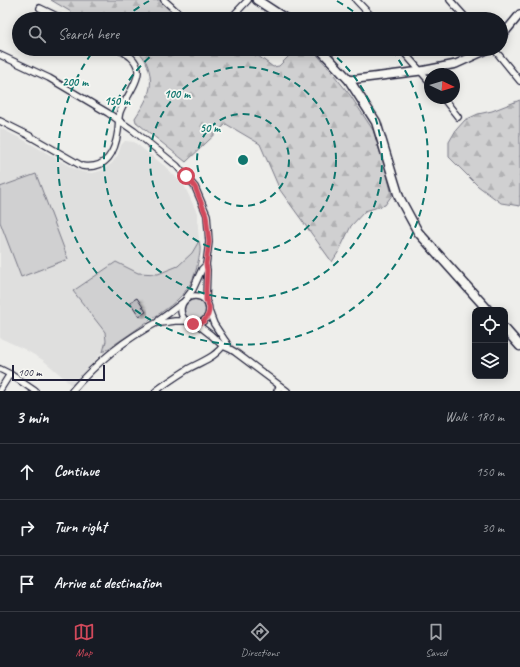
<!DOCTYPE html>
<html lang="en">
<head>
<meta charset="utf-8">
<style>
	body { margin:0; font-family:Caveat,sans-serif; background:#20242c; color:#f1f3f6 }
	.controls { position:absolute; right:12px; bottom:12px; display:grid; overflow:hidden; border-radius:8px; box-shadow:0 2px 10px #0003 }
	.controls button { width:36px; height:36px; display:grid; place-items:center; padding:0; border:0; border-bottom:1px solid #363941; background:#171b24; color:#f1f3f6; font:20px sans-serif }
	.compass { position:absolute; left:424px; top:68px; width:36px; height:36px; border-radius:50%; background:#171b24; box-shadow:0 2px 10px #0003; rotate:94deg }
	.scale { position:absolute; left:12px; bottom:10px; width:93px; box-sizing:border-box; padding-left:4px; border:2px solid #22223b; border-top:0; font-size:11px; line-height:14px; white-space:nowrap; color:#22223b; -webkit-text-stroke:3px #f6f6f2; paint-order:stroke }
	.stop { position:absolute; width:12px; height:12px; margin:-9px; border:3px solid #d1495b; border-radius:50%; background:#fff }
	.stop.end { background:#d1495b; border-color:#fff; box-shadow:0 1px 4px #0008 }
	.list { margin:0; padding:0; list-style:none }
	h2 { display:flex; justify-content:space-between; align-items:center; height:52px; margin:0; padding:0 16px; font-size:17px }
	h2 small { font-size:13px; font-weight:400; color:#9ea1a6 }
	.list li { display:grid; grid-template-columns:26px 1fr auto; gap:12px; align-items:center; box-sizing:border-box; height:56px; padding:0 16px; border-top:1px solid #363941 }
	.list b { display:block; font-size:15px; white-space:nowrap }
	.list em { font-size:13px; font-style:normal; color:#9ea1a6 }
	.icon { flex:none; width:22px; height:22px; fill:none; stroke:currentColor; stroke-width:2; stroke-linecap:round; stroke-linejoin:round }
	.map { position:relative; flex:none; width:520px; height:391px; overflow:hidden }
	.search { position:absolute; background:#171b24; box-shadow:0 2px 10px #0003; left:12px; right:12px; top:12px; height:44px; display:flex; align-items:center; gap:10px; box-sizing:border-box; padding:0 14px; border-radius:22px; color:#9ea1a6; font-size:15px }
	.sheet { height:220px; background:#171b24 }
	nav { display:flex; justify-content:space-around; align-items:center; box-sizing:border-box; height:56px; border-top:1px solid #363941; background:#171b24; font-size:11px; color:#9ea1a6 }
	nav a { display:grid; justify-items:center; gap:2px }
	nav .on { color:#d1495b }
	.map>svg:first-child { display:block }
	.built { fill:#dfdfde }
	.forest { fill:url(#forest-firs); stroke:#797986 }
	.park { fill:#d0d0d1; stroke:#797986 }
	.building { fill:#bbbbbf; stroke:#22223b; filter:url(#shadow) }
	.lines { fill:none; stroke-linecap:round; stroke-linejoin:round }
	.minor-casing { stroke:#22223b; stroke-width:8 }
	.tertiary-casing { stroke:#22223b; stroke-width:10 }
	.secondary-casing { stroke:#22223b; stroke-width:11 }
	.minor { stroke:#f6f6f2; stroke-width:5.5 }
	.tertiary { stroke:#f6f6f2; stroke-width:7 }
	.secondary { stroke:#f6f6f2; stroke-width:8 }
	.route { stroke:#d1495b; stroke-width:5 }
	.ring { fill:none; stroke:#0f766e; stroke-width:2; stroke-dasharray:7 5 }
	.centre { fill:#0f766e; stroke:#f6f6f2; stroke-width:2 }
	.ring-label { font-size:12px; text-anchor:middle; font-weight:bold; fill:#0f766e; stroke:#f6f6f2; stroke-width:3.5; stroke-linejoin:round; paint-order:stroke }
</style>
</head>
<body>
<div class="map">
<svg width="520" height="391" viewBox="0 0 520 391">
	<defs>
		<pattern id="forest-firs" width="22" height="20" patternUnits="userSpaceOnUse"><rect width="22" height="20" fill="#d0d0d1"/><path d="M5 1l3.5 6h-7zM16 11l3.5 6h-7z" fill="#b2b2b4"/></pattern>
		<filter id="shadow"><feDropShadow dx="3.5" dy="2" stdDeviation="1" flood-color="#0004"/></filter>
	</defs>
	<rect width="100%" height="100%" fill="#eeeeeb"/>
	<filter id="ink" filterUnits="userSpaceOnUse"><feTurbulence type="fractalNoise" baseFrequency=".025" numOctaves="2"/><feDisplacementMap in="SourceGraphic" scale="8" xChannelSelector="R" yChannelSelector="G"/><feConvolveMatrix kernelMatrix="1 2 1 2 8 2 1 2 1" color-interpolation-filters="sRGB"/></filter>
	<g filter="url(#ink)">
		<polygon class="built" points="0,128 22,139 73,168 83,172 93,173 103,170 112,163 118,155 121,145 125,141 134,142 166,167 185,187 197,213 199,241 192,253 179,266 158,274 138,273 116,262 73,291 105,332 106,341 103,352 71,385 64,378 43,360 24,349 0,338"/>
		<g class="forest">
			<polygon points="51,0 160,0 181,19 83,19"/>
			<path d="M135 49H249L273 67 279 66 296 49H312L326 65 350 95 373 130 386 171 392 195 385 205 365 211 351 226 339 251 332 262 280 190 260 144 226 124 186 162 136 122 135 118C146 101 155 88 148 67 146 60 141 53 135 49Z"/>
			<polygon points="520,100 520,206 501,203 478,186 449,157 449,142 456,130 465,120 478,114 492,111"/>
		</g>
		<g class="park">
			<polygon points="36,174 68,259 21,277 0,222 0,187"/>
			<path d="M199 241C201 249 200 254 198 262 192 295 169 307 144 324 130 334 117 343 103 352L106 341 105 332 73 291 116 262 138 273 158 274 178 266 192 253Z"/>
			<circle cx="195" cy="310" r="11"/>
		</g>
		<polygon class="building" points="137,298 146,312 139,316 130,302"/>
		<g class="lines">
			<g class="minor-casing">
				<g id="minor">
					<polyline points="164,0 185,19"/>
					<polyline points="356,0 374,19"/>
					<polyline points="450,0 467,19"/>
					<polyline points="40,8 63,19"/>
					<polyline points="230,19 248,0"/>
					<polyline points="401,49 430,82"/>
					<polyline points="494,49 520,81"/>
					<polyline points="0,55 49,78 108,113 134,131 177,166 195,187 207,215 209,242 206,265 207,270 206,300"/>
					<polyline points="443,98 458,117"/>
					<path d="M0 121 28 135 82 166C107 170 115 152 118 131 119 124 118 118 120 112 124 100 139 82 138 70 136 58 127 54 118 49"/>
					<circle cx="195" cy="310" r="14"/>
					<polyline points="187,297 193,289 202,269 206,265"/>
					<polyline points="209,311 214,324 228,345"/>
					<polyline points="158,322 161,323 175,321 186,321"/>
					<polyline points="197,324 211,335 223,346 230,349 235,352 287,391"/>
					<polyline points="0,369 10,374 35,391"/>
					<polyline points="0,390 10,374"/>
					<path d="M72 391C96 363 125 339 158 322L159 320 169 313 182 303"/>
					<path d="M156 391C166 383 177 376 188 369 204 360 214 359 226 342"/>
					<polyline points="277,391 280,386"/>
				</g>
			</g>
			<g class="tertiary-casing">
				<g id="tertiary">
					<polyline points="501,37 520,14"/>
					<polyline points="349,80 421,71 456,64 489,49"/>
				</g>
			</g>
			<g class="secondary-casing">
				<g id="secondary">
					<polyline points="257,0 286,19"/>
					<polyline points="320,49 349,80 376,122 399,197 418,232 488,310"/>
					<polyline points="505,329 520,346"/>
				</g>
			</g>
			<use href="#minor" class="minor"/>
			<use href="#tertiary" class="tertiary"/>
			<use href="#secondary" class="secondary"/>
		</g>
	</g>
	<g class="lines" filter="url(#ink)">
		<polyline class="route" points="186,176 195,187 206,215 209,242 206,264 207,270 206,290 206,300 209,307 209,311 208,315 204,321 200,323 193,324"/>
	</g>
	<g class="ring">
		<circle cx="243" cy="160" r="46"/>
		<circle cx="243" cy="160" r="93"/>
		<path d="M328 50A139 139 0 1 1 158 50"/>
		<path d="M124 18A185 185 0 0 1 149 1M337 1A185 185 0 0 1 362 18M392 50A185 185 0 1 1 94 50"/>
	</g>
	<circle cx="243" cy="160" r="6" class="centre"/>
	<g class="ring-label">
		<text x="75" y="86">200 m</text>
		<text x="177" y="98">100 m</text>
		<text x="117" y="105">150 m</text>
		<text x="210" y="132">50 m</text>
	</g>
</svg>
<div class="controls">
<button><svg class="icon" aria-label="locate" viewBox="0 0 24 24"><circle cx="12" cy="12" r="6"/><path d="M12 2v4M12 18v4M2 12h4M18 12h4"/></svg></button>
<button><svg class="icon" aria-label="layers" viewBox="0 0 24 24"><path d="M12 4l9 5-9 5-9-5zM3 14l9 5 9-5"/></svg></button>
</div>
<svg class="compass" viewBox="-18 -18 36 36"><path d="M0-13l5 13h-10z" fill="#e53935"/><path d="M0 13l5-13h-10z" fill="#9ea1a6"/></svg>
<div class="scale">100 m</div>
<div class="stop" style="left:186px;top:176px"></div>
<div class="stop end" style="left:193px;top:324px"></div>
<div class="search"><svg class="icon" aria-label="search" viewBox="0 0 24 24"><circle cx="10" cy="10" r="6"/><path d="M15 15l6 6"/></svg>Search here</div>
</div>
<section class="sheet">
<h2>3 min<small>Walk · 180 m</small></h2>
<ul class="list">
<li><svg class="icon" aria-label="ahead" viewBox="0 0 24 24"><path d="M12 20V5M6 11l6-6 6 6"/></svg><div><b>Continue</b></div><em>150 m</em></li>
<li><svg class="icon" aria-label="right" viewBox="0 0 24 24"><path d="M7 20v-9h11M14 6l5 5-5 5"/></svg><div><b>Turn right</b></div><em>30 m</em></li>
<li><svg class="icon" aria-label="arrive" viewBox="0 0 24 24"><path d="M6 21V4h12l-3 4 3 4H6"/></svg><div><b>Arrive at destination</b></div></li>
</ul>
</section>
<nav>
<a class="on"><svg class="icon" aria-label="map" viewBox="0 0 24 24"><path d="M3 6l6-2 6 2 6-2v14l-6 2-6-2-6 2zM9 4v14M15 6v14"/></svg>Map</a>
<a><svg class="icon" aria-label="directions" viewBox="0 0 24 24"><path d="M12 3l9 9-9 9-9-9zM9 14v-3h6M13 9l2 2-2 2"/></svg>Directions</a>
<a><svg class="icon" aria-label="saved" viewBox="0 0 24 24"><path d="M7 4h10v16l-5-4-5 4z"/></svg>Saved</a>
</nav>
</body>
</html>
